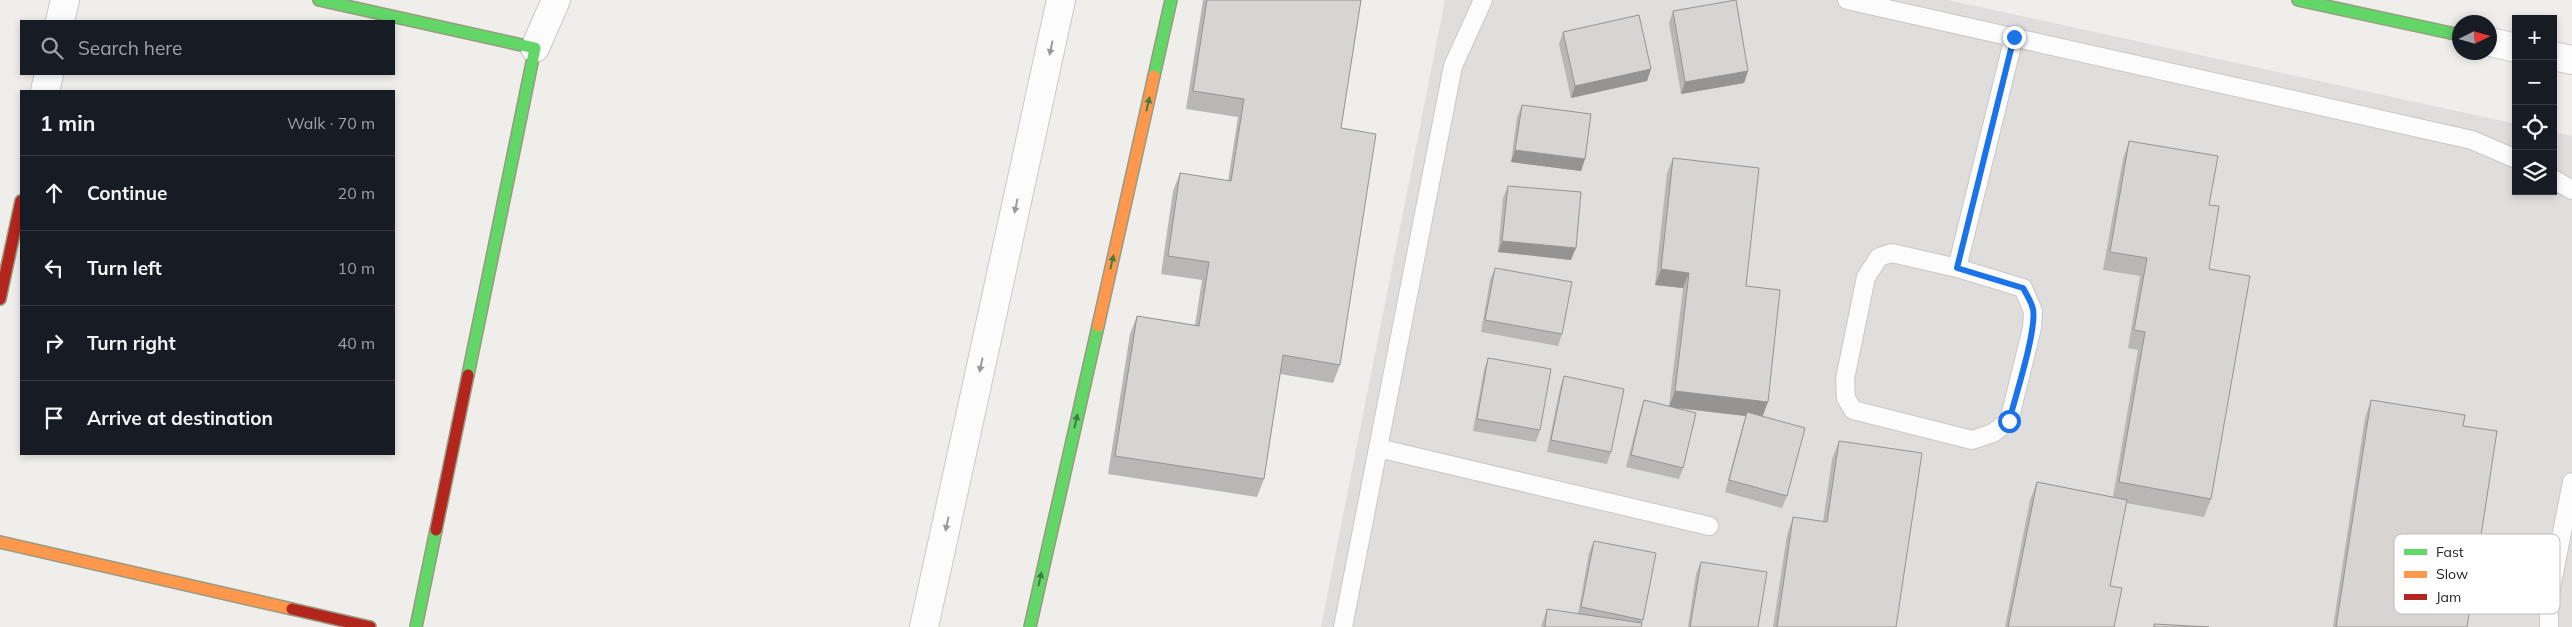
<!DOCTYPE html>
<html lang="en">
<head>
<meta charset="utf-8">
<style>
	body { margin:0; font-family:Mulish,sans-serif; background:#242831; color:#f1f3f6 }
	.controls { position:absolute; right:15px; top:15px; display:grid; overflow:hidden; border-radius:0px; box-shadow:0 2px 8px #0003 }
	.controls button { width:45px; height:45px; display:grid; place-items:center; padding:0; border:0; border-bottom:1px solid #363941; background:#171b24; color:#f1f3f6; font:25px sans-serif }
	.compass { position:absolute; left:2452px; top:15px; width:45px; height:45px; border-radius:50%; background:#171b24; box-shadow:0 2px 8px #0003; rotate:85deg }
	.stop { position:absolute; width:15px; height:15px; margin:-11px; border:4px solid #1a73e8; border-radius:50%; background:#fff }
	.stop.end { background:#1a73e8; border-color:#fff; box-shadow:0 1px 5px #0008 }
	.list { margin:0; padding:0; list-style:none }
	h2 { display:flex; justify-content:space-between; align-items:center; height:65px; margin:0; padding:0 20px; font-size:21px }
	h2 small { font-size:16px; font-weight:400; color:#9ea1a6 }
	.list li { display:grid; grid-template-columns:32px 1fr auto; gap:15px; align-items:center; box-sizing:border-box; height:75px; padding:0 20px; border-top:1px solid #363941 }
	.list b { display:block; font-size:19px; white-space:nowrap }
	.list em { font-size:16px; font-style:normal; color:#9ea1a6 }
	.icon { flex:none; width:28px; height:28px; fill:none; stroke:currentColor; stroke-width:2; stroke-linecap:round; stroke-linejoin:round }
	.map { position:relative; flex:none; width:2572px; height:627px; overflow:hidden }
	.search { position:absolute; background:#171b24; box-shadow:0 2px 8px #0003; left:20px; top:20px; width:375px; height:55px; display:flex; align-items:center; gap:12px; box-sizing:border-box; padding:0 18px; border-radius:0px; color:#9ea1a6; font-size:19px }
	.panel { position:absolute; background:#171b24; box-shadow:0 2px 8px #0003; left:20px; top:90px; width:375px; height:365px; border-radius:0px }
	.map>svg:first-child { display:block }
	.residential { fill:#dfdedc }
	.lines { fill:none; stroke-linecap:round; stroke-linejoin:round }
	.lane-casing { stroke:#c9c8c7; stroke-width:20 }
	.street-casing { stroke:#c9c8c7; stroke-width:30 }
	.fast-casing { stroke:#999a82; stroke-width:14 }
	.slow-casing { stroke:#999a82; stroke-width:14 }
	.jam-casing { stroke:#999a82; stroke-width:14 }
	.lane { stroke:#fdfcfc; stroke-width:18 }
	.street { stroke:#fdfcfc; stroke-width:28 }
	.fast { stroke:#63d668; stroke-width:11 }
	.slow { stroke:#ff974d; stroke-width:11 }
	.jam { stroke:#b3261e; stroke-width:11 }
	.wall { fill:#b9b6b5 }
	.shaded-wall { fill:#969493 }
	.building { fill:#d7d4d2; stroke:#969493 }
	.oneway { fill:#9a9a9a }
	.oneway2 { fill:#427c45 }
	.route { stroke:#1a73e8; stroke-width:6 }
	.key { fill:#fff; stroke:#bdbdbd; stroke-width:1 }
	.key-label { font-size:14px; fill:#222 }
</style>
</head>
<body>
<div class="map">
<svg width="2572" height="627" viewBox="0 0 2572 627">
	<rect width="100%" height="100%" fill="#f0eeeb"/>
	<polygon class="residential" points="1445,0 1948,0 2516,124 2516,191 2553,191 2553,132 2572,136 2572,627 1321,627"/>
	<g class="lines">
		<g class="lane-casing">
			<g id="lane">
				<polyline points="1847,0 2472,140 2516,159"/>
				<polyline points="2553,179 2572,190"/>
				<polygon points="1892,253 1957,268 2023,288 2033,311 2032,328 2009,421 1993,433 1972,440 1853,410 1846,398 1845,379 1866,277 1879,257"/>
				<polyline points="1957,268 2014,37"/>
				<polyline points="1378,448 1709,526"/>
				<polyline points="1343,627 1453,66 1483,0"/>
				<polyline points="2549,627 2549,598 2572,482"/>
			</g>
		</g>
		<g class="street-casing">
			<g id="street">
				<polyline points="60,21 65,0"/>
				<polyline points="2490,42 2516,48"/>
				<polyline points="535,48 556,0"/>
				<polyline points="2553,56 2572,60"/>
				<polyline points="45,91 49,74"/>
				<polyline points="924,627 1061,0"/>
			</g>
		</g>
		<g class="fast-casing">
			<g id="fast">
				<polyline points="319,0 535,48 468,375"/>
				<polyline points="2298,0 2460,35"/>
				<polyline points="1154,76 1171,0"/>
				<polyline points="416,627 436,530"/>
				<polyline points="1030,627 1098,326"/>
			</g>
		</g>
		<g class="slow-casing">
			<g id="slow">
				<polyline points="1098,326 1154,76"/>
				<polyline points="0,542 292,609"/>
			</g>
		</g>
		<g class="jam-casing">
			<g id="jam">
				<polyline points="0,299 21,201"/>
				<polyline points="436,530 468,375"/>
				<polyline points="292,609 370,627"/>
			</g>
		</g>
		<use href="#lane" class="lane"/>
		<use href="#street" class="street"/>
		<use href="#fast" class="fast"/>
		<use href="#slow" class="slow"/>
		<use href="#jam" class="jam"/>
	</g>
	<g class="wall">
		<polygon points="1203,0 1361,0 1341,128 1340,365 1333,383 1280,374 1264,479 1257,497 1108,474 1130,334 1137,316 1195,325 1202,280 1161,274 1173,191 1180,173 1228,181 1238,117 1186,109"/>
		<polygon points="1673,11 1748,71 1744,83 1681,94 1669,23"/>
		<polygon points="1563,32 1651,69 1647,81 1571,98 1559,44"/>
		<polygon points="1522,105 1585,159 1581,171 1511,162 1517,117"/>
		<polygon points="2129,141 2209,205 2209,269 2211,499 2204,517 2126,503 2110,586 2114,627 2005,627 2030,500 2037,482 2113,497 2138,350 2128,348 2140,276 2103,270 2123,159"/>
		<polygon points="1673,158 1746,286 1762,416 1787,496 1782,508 1725,492 1743,424 1746,416 1676,408 1683,468 1679,479 1626,467 1640,412 1644,400 1669,406 1683,288 1655,285 1667,173"/>
		<polygon points="1508,186 1571,260 1498,252 1503,198"/>
		<polygon points="1495,268 1562,334 1558,346 1481,332 1490,280"/>
		<polygon points="1488,358 1540,430 1536,442 1473,431 1484,370"/>
		<polygon points="1564,376 1611,452 1607,464 1547,452 1560,388"/>
		<polygon points="2371,400 2463,426 2467,627 2333,627 2365,418"/>
		<polygon points="1839,441 1896,627 1773,627 1787,535 1793,517 1823,522 1832,459"/>
		<polygon points="1594,541 1643,620 1641,627 1541,627 1547,609 1578,614 1589,553"/>
		<polygon points="1701,562 1758,627 1688,627 1696,574"/>
	</g>
	<g class="shaded-wall">
		<polygon points="1651,69 1647,81 1571,98 1575,86"/>
		<polygon points="1748,71 1744,83 1681,94 1685,82"/>
		<polygon points="1515,150 1585,159 1581,171 1511,162"/>
		<polygon points="1502,241 1576,248 1571,260 1498,252"/>
		<polygon points="1661,269 1689,273 1683,288 1655,285"/>
		<polygon points="1675,391 1768,402 1762,418 1669,407"/>
	</g>
	<g class="building">
		<polygon points="1207,0 1361,0 1341,128 1376,134 1340,365 1283,355 1264,479 1115,456 1137,316 1199,326 1209,262 1168,256 1180,173 1231,181 1244,99 1193,91"/>
		<polygon points="1736,0 1748,71 1685,82 1673,11"/>
		<polygon points="1639,15 1651,69 1575,86 1563,32"/>
		<polygon points="1522,105 1591,114 1585,159 1515,150"/>
		<polygon points="2129,141 2218,156 2209,205 2219,206 2209,269 2250,276 2211,499 2119,482 2145,332 2134,330 2147,258 2110,252"/>
		<polygon points="1673,158 1759,168 1746,286 1780,290 1768,402 1675,391 1689,273 1661,269"/>
		<polygon points="1508,186 1581,192 1576,248 1502,241"/>
		<polygon points="1495,268 1572,282 1562,334 1485,320"/>
		<polygon points="1488,358 1551,369 1540,430 1477,419"/>
		<polygon points="1564,376 1624,389 1611,452 1551,440"/>
		<polygon points="1644,400 1696,413 1683,468 1631,455"/>
		<polygon points="2371,400 2465,415 2463,426 2497,431 2467,627 2336,627"/>
		<polygon points="1747,412 1805,428 1787,496 1729,480"/>
		<polygon points="1839,441 1922,453 1896,627 1777,627 1793,517 1827,522"/>
		<polygon points="2037,482 2127,500 2110,586 2122,588 2114,627 2008,627"/>
		<polygon points="1594,541 1656,553 1643,620 1581,607"/>
		<polygon points="1701,562 1767,572 1758,627 1690,627"/>
		<polygon points="1547,609 1642,623 1641,627 1545,627"/>
		<polygon points="2154,624 2209,627 2154,627"/>
	</g>
	<defs><path id="oneway-solid" d="M-6-.8H1V-3.2L6.5 0L1 3.2V.8H-6Z" transform="scale(1.25)"/></defs>
	<g class="oneway">
		<use href="#oneway-solid" transform="translate(1051 48) rotate(102)"/>
		<use href="#oneway-solid" transform="translate(1016 206) rotate(102)"/>
		<use href="#oneway-solid" transform="translate(981 365) rotate(102)"/>
		<use href="#oneway-solid" transform="translate(947 524) rotate(102)"/>
	</g>
	<g class="oneway2">
		<use href="#oneway-solid" transform="translate(1148 104) rotate(-77)"/>
		<use href="#oneway-solid" transform="translate(1112 262) rotate(-77)"/>
		<use href="#oneway-solid" transform="translate(1076 421) rotate(-77)"/>
		<use href="#oneway-solid" transform="translate(1040 579) rotate(-77)"/>
	</g>
	<g class="lines">
		<path class="route" d="M2009 421C2015 398 2037 330 2033 309 2031 301 2027 295 2023 288L1957 268 2014 37"/>
	</g>
	<rect x="2394" y="534" width="166" height="80" rx="8" class="key"/>
	<rect x="2404" y="549" width="23" height="6" fill="#63d668"/>
	<rect x="2404" y="571" width="23" height="7" fill="#ff974d"/>
	<rect x="2404" y="594" width="23" height="6" fill="#b3261e"/>
	<g class="key-label">
		<text x="2436" y="557">Fast</text>
		<text x="2436" y="579">Slow</text>
		<text x="2436" y="602">Jam</text>
	</g>
</svg>
<div class="controls">
<button>+</button>
<button>−</button>
<button><svg class="icon" aria-label="locate" viewBox="0 0 24 24"><circle cx="12" cy="12" r="6"/><path d="M12 2v4M12 18v4M2 12h4M18 12h4"/></svg></button>
<button><svg class="icon" aria-label="layers" viewBox="0 0 24 24"><path d="M12 4l9 5-9 5-9-5zM3 14l9 5 9-5"/></svg></button>
</div>
<svg class="compass" viewBox="-18 -18 36 36"><path d="M0-13l5 13h-10z" fill="#e53935"/><path d="M0 13l5-13h-10z" fill="#9ea1a6"/></svg>
<div class="stop" style="left:2009px;top:421px"></div>
<div class="stop end" style="left:2014px;top:37px"></div>
<div class="search"><svg class="icon" aria-label="search" viewBox="0 0 24 24"><circle cx="10" cy="10" r="6"/><path d="M15 15l6 6"/></svg>Search here</div>
<section class="panel">
<h2>1 min<small>Walk · 70 m</small></h2>
<ul class="list">
<li><svg class="icon" aria-label="ahead" viewBox="0 0 24 24"><path d="M12 20V5M6 11l6-6 6 6"/></svg><div><b>Continue</b></div><em>20 m</em></li>
<li><svg class="icon" aria-label="left" viewBox="0 0 24 24"><path d="M17 20v-9H6M10 6l-5 5 5 5"/></svg><div><b>Turn left</b></div><em>10 m</em></li>
<li><svg class="icon" aria-label="right" viewBox="0 0 24 24"><path d="M7 20v-9h11M14 6l5 5-5 5"/></svg><div><b>Turn right</b></div><em>40 m</em></li>
<li><svg class="icon" aria-label="arrive" viewBox="0 0 24 24"><path d="M6 21V4h12l-3 4 3 4H6"/></svg><div><b>Arrive at destination</b></div></li>
</ul>
</section>
</div>
</body>
</html>
